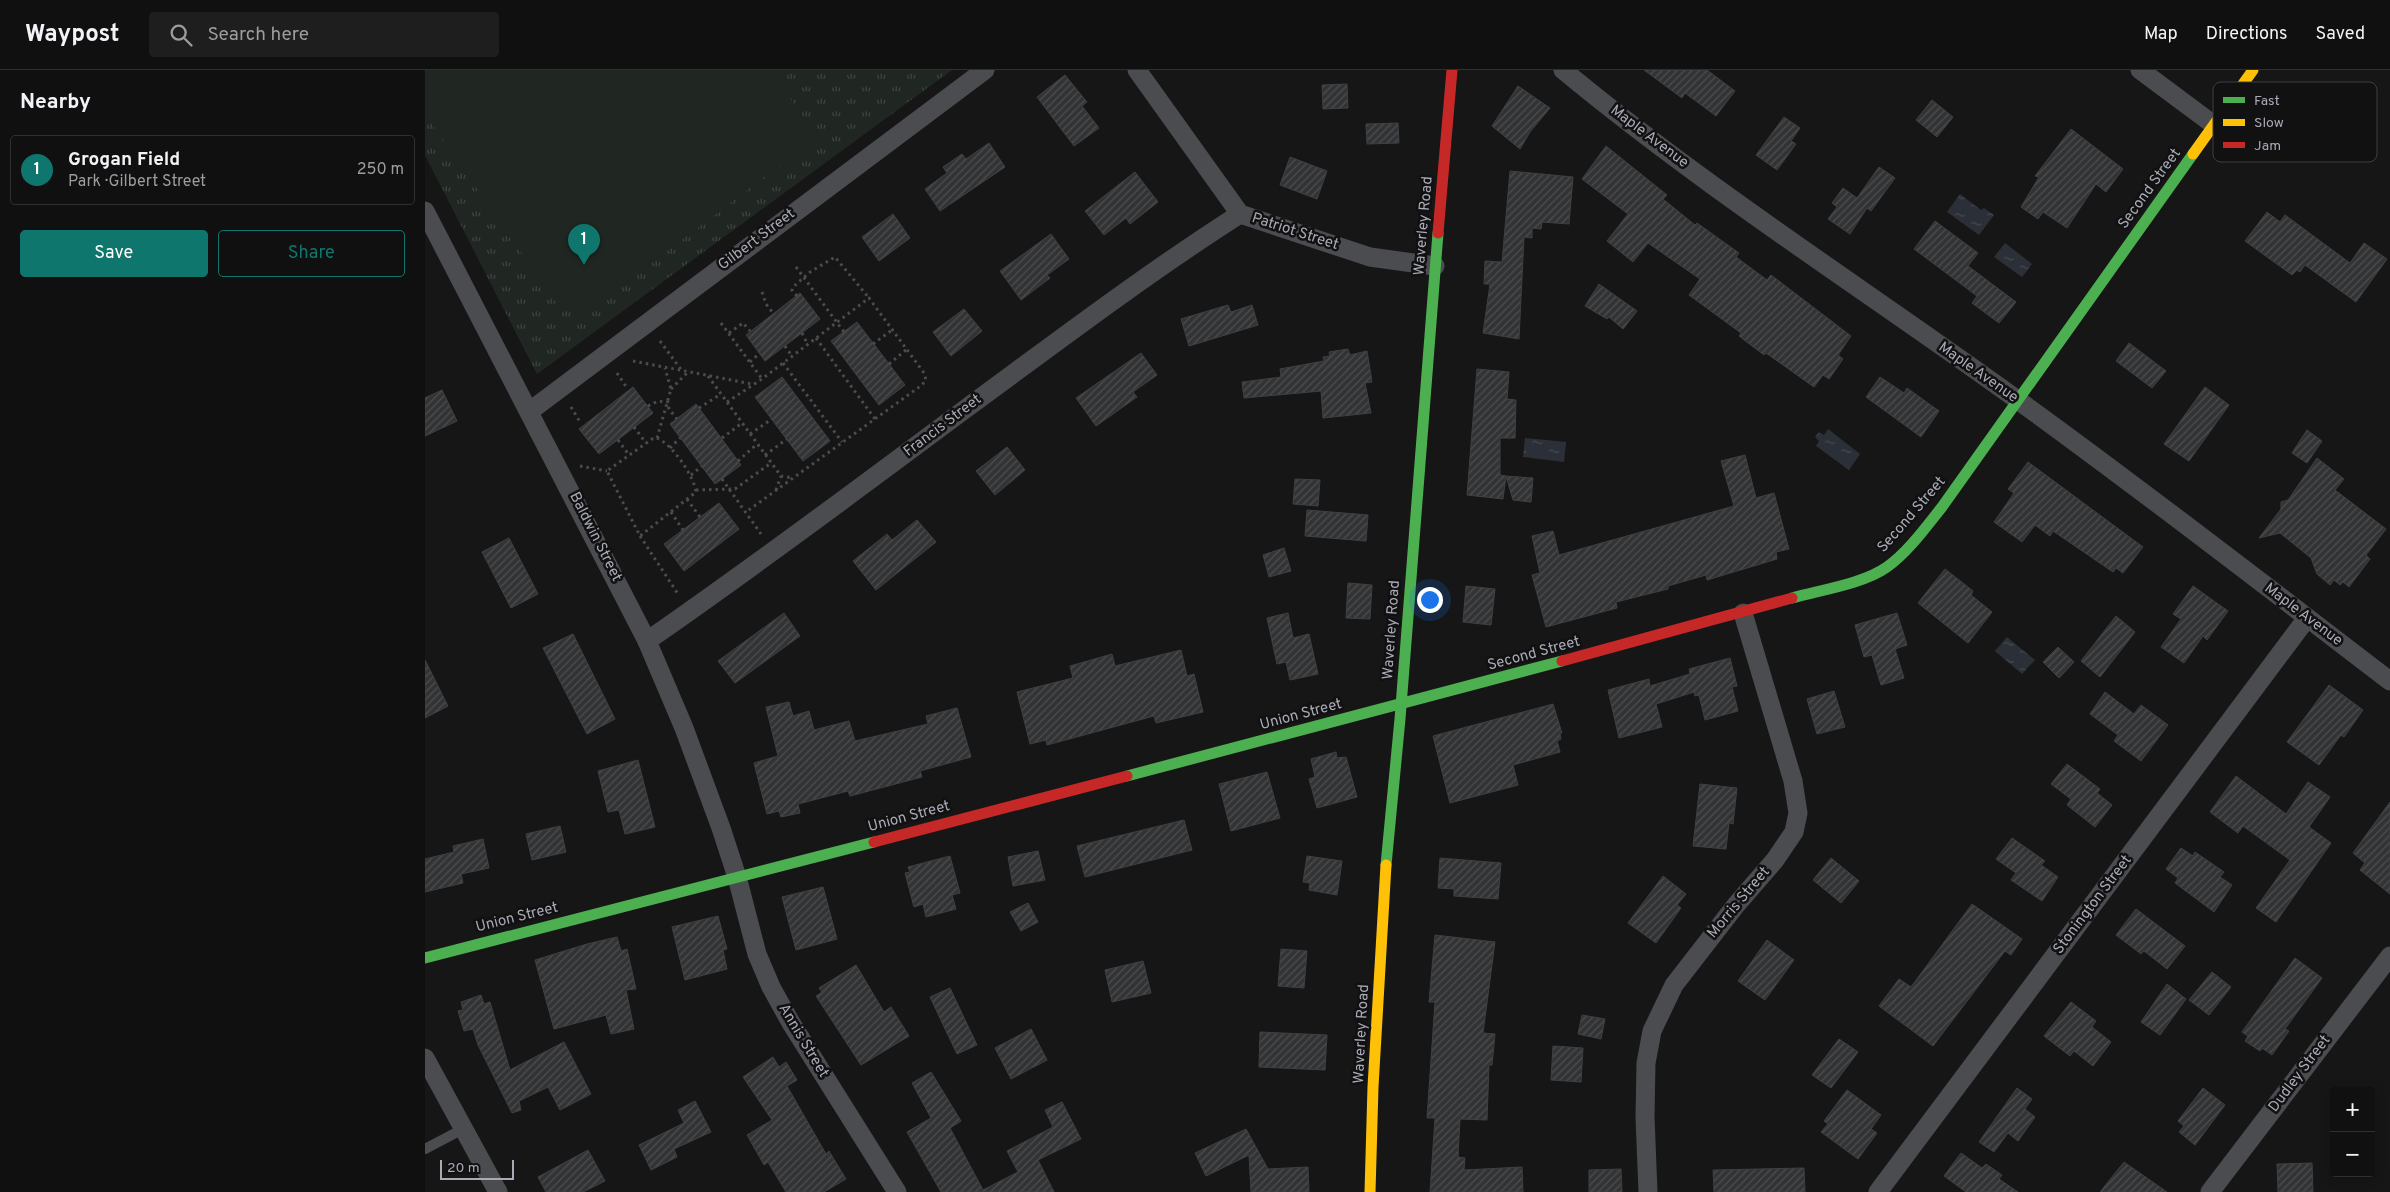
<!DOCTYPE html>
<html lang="en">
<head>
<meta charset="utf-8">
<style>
	body { margin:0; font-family:Overpass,sans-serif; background:#1e1e1f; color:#f1f3f6 }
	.controls { position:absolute; right:15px; bottom:15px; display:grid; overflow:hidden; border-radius:5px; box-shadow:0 2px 12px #0003 }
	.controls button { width:45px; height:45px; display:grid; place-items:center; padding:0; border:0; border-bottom:1px solid #303031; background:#101011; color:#f1f3f6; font:25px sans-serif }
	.scale { position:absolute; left:15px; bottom:12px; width:74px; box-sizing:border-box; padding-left:5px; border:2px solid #a9aab6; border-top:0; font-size:14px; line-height:18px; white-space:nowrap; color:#a9aab6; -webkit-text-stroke:4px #111112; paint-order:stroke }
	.you { position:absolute; left:1004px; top:529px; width:18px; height:18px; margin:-12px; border:4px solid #fff; border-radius:50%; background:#1a73e8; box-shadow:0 0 0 8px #1a73e833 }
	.badge { display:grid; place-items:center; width:32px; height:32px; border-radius:50%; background:#0f766e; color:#fff; font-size:16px; font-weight:700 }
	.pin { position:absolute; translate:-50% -41px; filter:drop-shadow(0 1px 2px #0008) }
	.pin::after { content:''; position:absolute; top:26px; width:18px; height:15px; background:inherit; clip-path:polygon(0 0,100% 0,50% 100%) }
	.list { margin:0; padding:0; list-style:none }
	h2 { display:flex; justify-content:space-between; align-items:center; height:65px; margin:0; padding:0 20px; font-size:21px }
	h2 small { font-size:16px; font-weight:400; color:#9c9d9f }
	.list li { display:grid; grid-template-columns:32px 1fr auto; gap:15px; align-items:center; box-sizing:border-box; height:70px; margin:0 10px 10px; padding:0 10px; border:1px solid #303031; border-radius:5px }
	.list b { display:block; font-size:19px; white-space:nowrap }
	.list p { margin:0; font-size:16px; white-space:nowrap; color:#9c9d9f }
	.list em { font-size:16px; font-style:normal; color:#9c9d9f }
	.actions { display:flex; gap:10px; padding:15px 20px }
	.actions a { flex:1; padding:11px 0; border:1px solid #0f766e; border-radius:5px; text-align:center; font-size:18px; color:#0f766e }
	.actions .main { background:#0f766e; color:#fff }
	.icon { flex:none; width:28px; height:28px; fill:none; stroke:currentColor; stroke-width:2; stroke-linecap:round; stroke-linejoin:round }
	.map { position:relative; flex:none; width:1965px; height:1122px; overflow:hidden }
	header { display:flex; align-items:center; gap:30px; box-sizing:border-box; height:70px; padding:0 25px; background:#101011; border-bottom:1px solid #303031 }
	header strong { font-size:24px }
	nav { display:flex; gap:28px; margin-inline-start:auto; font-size:18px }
	.search { width:350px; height:45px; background:#1e1e1f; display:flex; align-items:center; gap:12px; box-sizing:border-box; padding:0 18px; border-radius:5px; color:#9c9d9f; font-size:19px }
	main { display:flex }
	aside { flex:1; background:#101011 }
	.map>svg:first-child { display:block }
	.park { fill:url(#park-tufts) }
	.pitch { fill:#202722 }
	.water { fill:url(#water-ripples) }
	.building { fill:url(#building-hatch); stroke:#3f4043 }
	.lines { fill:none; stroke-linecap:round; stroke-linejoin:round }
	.path { stroke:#4c4c50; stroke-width:3; stroke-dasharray:2.5 4; stroke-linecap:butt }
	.lane { stroke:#4b4c4f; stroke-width:10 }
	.street { stroke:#4b4c4f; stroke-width:19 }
	.fast { stroke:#4caf50; stroke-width:11 }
	.slow { stroke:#ffc107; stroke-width:11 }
	.jam { stroke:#c62828; stroke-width:11 }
	.labels { text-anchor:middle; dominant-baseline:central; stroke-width:5; stroke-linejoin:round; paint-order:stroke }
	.street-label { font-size:15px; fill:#a9aab6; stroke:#111112 }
	.key { fill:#111112; stroke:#3f3f43; stroke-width:1 }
	.key-label { font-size:14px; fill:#a9aab6 }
</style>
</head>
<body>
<header>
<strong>Waypost</strong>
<div class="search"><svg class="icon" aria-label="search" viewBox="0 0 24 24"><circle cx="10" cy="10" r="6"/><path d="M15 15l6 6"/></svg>Search here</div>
<nav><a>Map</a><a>Directions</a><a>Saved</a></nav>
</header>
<main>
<aside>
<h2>Nearby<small></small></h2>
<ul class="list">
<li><span class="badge">1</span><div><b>Grogan Field</b><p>Park · Gilbert Street</p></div><em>250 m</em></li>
</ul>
<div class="actions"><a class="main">Save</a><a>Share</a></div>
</aside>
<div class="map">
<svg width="1965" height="1122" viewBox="0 0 1965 1122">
	<defs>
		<pattern id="park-tufts" width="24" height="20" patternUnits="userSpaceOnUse" patternTransform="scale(1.25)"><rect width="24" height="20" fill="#202722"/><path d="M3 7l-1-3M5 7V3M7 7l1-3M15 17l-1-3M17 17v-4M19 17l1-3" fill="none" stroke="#3e4440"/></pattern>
		<pattern id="water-ripples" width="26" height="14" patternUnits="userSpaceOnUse" patternTransform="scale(1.25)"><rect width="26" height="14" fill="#2b2f37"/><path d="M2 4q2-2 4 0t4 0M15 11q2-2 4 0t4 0" fill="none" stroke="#474a52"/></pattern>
		<pattern id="building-hatch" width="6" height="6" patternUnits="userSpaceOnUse" patternTransform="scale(1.25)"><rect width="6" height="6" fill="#323335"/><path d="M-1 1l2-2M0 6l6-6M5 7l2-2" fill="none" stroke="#4d4e50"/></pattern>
	</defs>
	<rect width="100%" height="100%" fill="#161617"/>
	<polygon class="park" points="0,0 527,0 112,304 0,85"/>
	<polygon class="pitch" points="0,0 344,0 393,66 170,236 130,231 0,44"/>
	<g class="water">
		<polygon points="1535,124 1556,140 1559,138 1569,145 1554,165 1522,142"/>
		<polygon points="1580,173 1607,194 1597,207 1569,187"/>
		<polygon points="1403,359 1435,384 1424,400 1391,376 1394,371 1390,367 1394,362 1399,365"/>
		<polygon points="1100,368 1141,372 1139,392 1098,387"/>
		<polygon points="1582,567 1610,590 1597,604 1570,581"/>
	</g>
	<g class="building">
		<polygon points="1219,0 1282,0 1310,21 1291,46 1260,23 1257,28"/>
		<polygon points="640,5 662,32 657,36 674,58 649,76 612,27"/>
		<polygon points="922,14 923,38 898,39 897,15"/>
		<polygon points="1093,16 1125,38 1105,62 1095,79 1067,56"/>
		<polygon points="1507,30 1528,47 1512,67 1491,50"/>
		<polygon points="1359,47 1375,58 1366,71 1371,74 1352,100 1331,85"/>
		<polygon points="973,53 974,73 942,74 941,54"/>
		<polygon points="1646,59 1698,99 1681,122 1671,114 1642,158 1618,142 1613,149 1596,137 1614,107 1610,106"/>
		<polygon points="564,73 580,97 515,141 500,119 522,103 518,97 537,84 541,89"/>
		<polygon points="1181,76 1242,125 1238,129 1270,155 1272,153 1314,183 1311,187 1342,210 1346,205 1426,266 1413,285 1418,289 1404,309 1398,305 1389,317 1341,283 1339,285 1314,266 1316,263 1264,225 1275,209 1223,173 1208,192 1182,171 1203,144 1157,109"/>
		<polygon points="865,87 902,101 892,129 855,115"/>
		<polygon points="1454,97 1470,108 1446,141 1442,138 1425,164 1403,149 1412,137 1407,133 1418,118 1432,128"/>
		<polygon points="1085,101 1148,107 1144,154 1117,152 1116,159 1107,158 1107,168 1099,167 1094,269 1058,263 1065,214 1059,214 1060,191 1077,192"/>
		<polygon points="710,102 733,132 705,154 701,148 679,165 660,141"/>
		<polygon points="1842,142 1855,152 1860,145 1925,193 1939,173 1962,189 1931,232 1880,195 1875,202 1872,200 1867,205 1820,171"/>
		<polygon points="468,144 485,168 454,191 437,167"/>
		<polygon points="1510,151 1553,183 1543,196 1591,232 1574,253 1547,233 1552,226 1489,179"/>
		<polygon points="626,164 644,189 622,205 625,208 596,230 575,201"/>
		<polygon points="1174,214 1212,241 1198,259 1184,247 1182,249 1160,236"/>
		<polygon points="375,223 395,249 340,291 321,265"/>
		<polygon points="803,235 806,242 827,235 833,255 764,276 756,249"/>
		<polygon points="539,239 557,261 526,286 508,262"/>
		<polygon points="432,252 480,315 454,335 406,271"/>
		<polygon points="1704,273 1741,301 1727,318 1691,291"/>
		<polygon points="923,279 925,285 942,281 947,312 940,313 946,343 898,348 896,321 819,328 817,312 856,307 855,299 899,291 898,287 905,286 904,282"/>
		<polygon points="716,283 732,305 708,322 712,327 671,356 651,328"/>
		<polygon points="1052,299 1084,302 1082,329 1091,330 1090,368 1075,368 1075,405 1081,406 1078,429 1042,425"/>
		<polygon points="357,307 405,371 378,391 330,327"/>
		<polygon points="1455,307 1479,323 1482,318 1514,341 1496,367 1441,327"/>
		<polygon points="208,317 228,343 174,384 154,359"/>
		<polygon points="1780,317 1804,335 1764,391 1739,374"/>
		<polygon points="17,320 32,351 0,366 0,328"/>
		<polygon points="271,334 316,395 290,414 245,354"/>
		<polygon points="1882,360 1897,371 1882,393 1867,383"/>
		<polygon points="582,377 600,400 570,425 551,401"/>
		<polygon points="1320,385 1331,428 1349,423 1364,479 1351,482 1352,489 1282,510 1281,505 1243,516 1243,519 1191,532 1192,538 1121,557 1107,505 1115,503 1107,466 1128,461 1134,485 1309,436 1296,391"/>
		<polygon points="1892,388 1919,409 1910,420 1961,459 1941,485 1945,489 1924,517 1918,512 1915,515 1909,510 1905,515 1892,504 1886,488 1855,463 1834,468 1856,439 1856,432 1863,430"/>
		<polygon points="1603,392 1718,477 1698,503 1691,498 1688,502 1628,461 1625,466 1610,455 1597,472 1569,452 1589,423 1583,419"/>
		<polygon points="1081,406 1108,408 1106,432 1088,430"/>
		<polygon points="870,409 895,410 893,436 868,434"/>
		<polygon points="294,433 314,459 259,501 239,474"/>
		<polygon points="882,440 943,445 941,471 880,466"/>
		<polygon points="492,450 511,472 451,520 428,491 462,464 467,470"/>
		<polygon points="84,468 113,524 86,538 57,482"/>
		<polygon points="859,478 866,501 844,507 838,485"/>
		<polygon points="1520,499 1548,521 1546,525 1567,542 1543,573 1493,533"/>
		<polygon points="923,513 947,515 945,549 921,548"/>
		<polygon points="1041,516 1070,519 1066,555 1038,552"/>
		<polygon points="1768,516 1803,541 1782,570 1778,566 1759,593 1736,577 1756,549 1748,544"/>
		<polygon points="359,543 375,566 310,613 293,591"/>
		<polygon points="863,543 868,568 884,564 893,604 865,610 861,592 852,594 842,548"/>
		<polygon points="1472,543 1482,575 1470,579 1479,608 1456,615 1447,585 1439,587 1430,555"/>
		<polygon points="1691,546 1710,562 1675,607 1656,591"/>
		<polygon points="148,564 190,649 162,664 118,578"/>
		<polygon points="1633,577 1649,592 1634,608 1618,592"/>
		<polygon points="756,580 762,606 769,604 778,642 731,653 729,646 622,675 621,670 605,674 592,622 648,608 645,596 687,584 690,596"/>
		<polygon points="1305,588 1312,616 1307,617 1313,641 1280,650 1274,625 1270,626 1269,622 1231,634 1237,657 1194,668 1183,620 1224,609 1225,616 1265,604 1264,599"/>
		<polygon points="0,590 23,636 0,648"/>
		<polygon points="1904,615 1938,640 1919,667 1916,665 1894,695 1862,672"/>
		<polygon points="1409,621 1420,657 1392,664 1382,629"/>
		<polygon points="1680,622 1709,644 1716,635 1743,655 1716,691 1689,671 1693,665 1665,644"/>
		<polygon points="364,632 368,646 384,641 389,660 424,651 430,671 503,654 501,646 532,638 546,687 495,701 497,707 425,726 423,721 373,734 375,743 356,747 354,741 342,744 329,693 353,686 341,637"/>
		<polygon points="1128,634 1137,663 1135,663 1136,669 1132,671 1135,682 1088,695 1093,715 1025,733 1008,666"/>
		<polygon points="911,682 912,688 921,687 932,727 892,738 884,709 890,707 886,689"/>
		<polygon points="213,690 230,757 200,764 194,740 183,742 173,701"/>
		<polygon points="1642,694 1675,719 1672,723 1687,735 1670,757 1642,735 1646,729 1626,714"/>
		<polygon points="842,702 855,748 806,761 794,714"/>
		<polygon points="1811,706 1861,744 1883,712 1905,727 1884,757 1906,773 1851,852 1831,838 1865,790 1818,756 1813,763 1785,742"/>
		<polygon points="1275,714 1312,718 1308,754 1304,753 1301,779 1268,776"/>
		<polygon points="1965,732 1965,824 1935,800 1940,793 1928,783"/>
		<polygon points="759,750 767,780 660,807 652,776"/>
		<polygon points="135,756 141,782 107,790 101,764"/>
		<polygon points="1587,768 1620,791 1616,795 1633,807 1617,831 1586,810 1591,803 1571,789"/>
		<polygon points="58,769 64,798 36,804 38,813 0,822 0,789 29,782 28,776"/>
		<polygon points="1756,778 1768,786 1770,782 1799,802 1795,807 1807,815 1789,842 1750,813 1753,808 1741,799"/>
		<polygon points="613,781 620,810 588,816 583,787"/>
		<polygon points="525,786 535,823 527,825 531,839 501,847 498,834 489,837 480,803 485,802 483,797"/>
		<polygon points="882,786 917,791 912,825 884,820 885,813 878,812"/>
		<polygon points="1015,788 1076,793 1073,829 1029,826 1029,819 1013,818"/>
		<polygon points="1406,788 1434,811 1416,833 1388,810"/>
		<polygon points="1238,806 1261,824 1252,835 1256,838 1231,873 1203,853"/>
		<polygon points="398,817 412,869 371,880 357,827"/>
		<polygon points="603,833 613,852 596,861 585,842"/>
		<polygon points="1547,834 1597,869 1586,885 1580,881 1508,976 1454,936 1474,909 1486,917"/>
		<polygon points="1711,839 1760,876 1742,899 1719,881 1716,884 1691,865"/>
		<polygon points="293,846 302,879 298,880 302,899 260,910 247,857"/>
		<polygon points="1010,865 1070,872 1058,963 1070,964 1067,995 1064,995 1062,1050 1035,1049 1033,1087 1040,1088 1039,1100 1097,1097 1098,1122 1005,1122 1010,1048 1002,1048 1010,932 1004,932"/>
		<polygon points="192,867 196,881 202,879 211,919 201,920 209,959 186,964 181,945 129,959 110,890 162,874"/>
		<polygon points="1342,870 1369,890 1340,930 1313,911"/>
		<polygon points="856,879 882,881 879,918 853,916"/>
		<polygon points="1870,888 1897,908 1860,959 1864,961 1847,985 1837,978 1835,981 1820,971 1823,966 1817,962"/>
		<polygon points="718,891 726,923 687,932 680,900"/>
		<polygon points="431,895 459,942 466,937 484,966 436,995 391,926 397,922 394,918"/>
		<polygon points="1787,902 1806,917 1784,945 1764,930"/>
		<polygon points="1742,914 1761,929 1735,965 1716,952"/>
		<polygon points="525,918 552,975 532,984 505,927"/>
		<polygon points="56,925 59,934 65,932 85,1000 139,972 166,1024 135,1040 123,1017 94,1031 96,1040 87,1043 53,975 48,959 39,961 33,941 38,940 36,932"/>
		<polygon points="1646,932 1671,951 1667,957 1686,972 1668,996 1649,981 1645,986 1619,966"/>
		<polygon points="1157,945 1180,949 1176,969 1153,964"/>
		<polygon points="606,959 622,990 586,1009 570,978"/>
		<polygon points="835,962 902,965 900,1000 834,997"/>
		<polygon points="1414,969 1433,982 1406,1018 1387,1005"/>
		<polygon points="1128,976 1158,978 1156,1012 1126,1010"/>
		<polygon points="348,987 354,997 361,992 372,1010 362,1016 401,1084 404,1081 421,1109 399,1122 361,1122 343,1092 339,1095 322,1065 347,1050 318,1007"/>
		<polygon points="506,1002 536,1051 525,1058 558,1120 593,1102 582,1081 628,1057 620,1040 637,1032 656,1069 613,1090 629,1122 516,1122 482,1062 506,1048 487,1013"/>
		<polygon points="1592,1018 1607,1029 1600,1039 1610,1047 1593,1071 1583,1063 1569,1082 1554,1072"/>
		<polygon points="1778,1018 1800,1035 1770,1075 1754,1062 1759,1056 1753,1051"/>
		<polygon points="1422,1020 1456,1045 1446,1059 1452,1063 1433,1089 1396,1062 1403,1054 1399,1051"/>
		<polygon points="270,1031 286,1062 249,1079 252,1087 226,1100 214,1075 259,1053 253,1040"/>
		<polygon points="821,1059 843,1099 883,1097 884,1122 826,1122 824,1085 781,1106 770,1083"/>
		<polygon points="163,1080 180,1111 158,1122 121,1122 113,1107"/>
		<polygon points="1536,1083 1557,1098 1561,1094 1577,1105 1574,1109 1593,1122 1541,1122 1519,1106"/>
		<polygon points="1699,1092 1742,1122 1675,1122"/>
		<polygon points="1887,1093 1888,1122 1853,1122 1852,1094"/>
		<polygon points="1379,1098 1380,1122 1289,1122 1288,1100"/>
		<polygon points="1196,1099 1197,1122 1164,1122 1164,1100"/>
	</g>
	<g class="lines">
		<g class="path">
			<polyline points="371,197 419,262"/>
			<polyline points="337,222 341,234 348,243"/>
			<polyline points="372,226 367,220 368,217 385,202 410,187 444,228"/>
			<polyline points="296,253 337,309"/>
			<polyline points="304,263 318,253 325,261"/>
			<polyline points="377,263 383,275"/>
			<polyline points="391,268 450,349"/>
			<polyline points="235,271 257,301"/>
			<polyline points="448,274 467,260"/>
			<polyline points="360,276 367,286"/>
			<polyline points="208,291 327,314"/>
			<polyline points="325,292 335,283"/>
			<polyline points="358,293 417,372"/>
			<polyline points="464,294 482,279"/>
			<polyline points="192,303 202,318"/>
			<polyline points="283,306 356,406 368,408"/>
			<polyline points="246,319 262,303"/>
			<polyline points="302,332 337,309 444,228 499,303 501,310 497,315 321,442"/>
			<polyline points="223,336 233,331 243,332 244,339 252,349"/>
			<polyline points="146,337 155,352"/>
			<polyline points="274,338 296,324"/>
			<polyline points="209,357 221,373"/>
			<polyline points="325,364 347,349"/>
			<path d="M232 368C247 374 269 406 271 422L215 466 182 401 227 369Z"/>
			<polyline points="232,368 246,319 240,298"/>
			<polyline points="297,368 317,353"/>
			<polyline points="193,370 204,385"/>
			<polyline points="245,378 255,368"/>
			<polyline points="340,385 362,369"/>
			<polyline points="313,391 332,374"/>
			<polyline points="155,396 182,401"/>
			<polyline points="266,405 277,396"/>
			<polyline points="297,409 336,464"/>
			<polyline points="271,420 310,419 346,393"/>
			<polyline points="351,420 356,406"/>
			<polyline points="262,429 275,447"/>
			<polyline points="246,442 258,460"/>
			<polyline points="215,466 253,524"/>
		</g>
		<polyline class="lane" points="0,1079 38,1059"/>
		<g class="street">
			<polyline points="712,0 815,144 945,187 1010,196"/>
			<path d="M1138 0C1283 120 1442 221 1594 331 1719 421 1842 517 1965 611"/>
			<polyline points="1715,0 1789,55"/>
			<polyline points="0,141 222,571 259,658 296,758 312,807 332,884 346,917 366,953 472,1122"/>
			<polyline points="105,341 560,0"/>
			<path d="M222 571C331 495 437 416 543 337 633 271 721 204 815 144"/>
			<polyline points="0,988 73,1122"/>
			<polyline points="1223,1122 1220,1047 1221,993 1227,961 1249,915 1311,835 1350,790 1369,762 1373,743 1368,711 1318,543"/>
			<polyline points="1453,1122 1882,548"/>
			<polyline points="1785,1122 1965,886"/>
		</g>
		<g class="fast">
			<path d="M1367 528C1395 520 1438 514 1462 497 1483 482 1501 457 1517 437L1768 84"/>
			<polyline points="702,706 1137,591"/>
			<polyline points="961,795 975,649 1013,163"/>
			<polyline points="0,888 449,772"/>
		</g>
		<g class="slow">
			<polyline points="1768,84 1828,0"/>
			<polyline points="945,1122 948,1017 961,795"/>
		</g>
		<g class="jam">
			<polyline points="1013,163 1027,0"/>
			<polyline points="1137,591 1367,528"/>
			<polyline points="449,772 702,706"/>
		</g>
	</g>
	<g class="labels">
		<g class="street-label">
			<text transform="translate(1224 67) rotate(37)">Maple Avenue</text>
			<text transform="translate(1725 119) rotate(-54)">Second Street</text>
			<text transform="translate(999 156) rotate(-85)">Waverley Road</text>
			<text transform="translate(870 162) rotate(18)">Patriot Street</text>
			<text transform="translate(332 170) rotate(-37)">Gilbert Street</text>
			<text transform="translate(1553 303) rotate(35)">Maple Avenue</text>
			<text transform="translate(518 356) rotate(-37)">Francis Street</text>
			<text transform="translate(1487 445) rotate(-49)">Second Street</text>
			<text transform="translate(170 467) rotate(63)">Baldwin Street</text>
			<text transform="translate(1878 545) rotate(37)">Maple Avenue</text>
			<text transform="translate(967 560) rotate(-86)">Waverley Road</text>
			<text transform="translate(1109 584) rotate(-15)">Second Street</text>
			<text transform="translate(876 645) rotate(-15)">Union Street</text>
			<text transform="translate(484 747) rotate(-15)">Union Street</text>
			<text transform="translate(1314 833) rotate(-50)">Morris Street</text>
			<text transform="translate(1668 835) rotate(-53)">Stonington Street</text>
			<text transform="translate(92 848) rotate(-14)">Union Street</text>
			<text transform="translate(937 964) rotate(-87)">Waverley Road</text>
			<text transform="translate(378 971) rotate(59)">Annis Street</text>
			<text transform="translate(1875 1004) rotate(-53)">Dudley Street</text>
		</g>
	</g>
	<rect x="1788" y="12" width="164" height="80" rx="8" class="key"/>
	<rect x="1798" y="27" width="22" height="6" fill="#4caf50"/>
	<rect x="1798" y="49" width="22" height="7" fill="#ffc107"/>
	<rect x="1798" y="72" width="22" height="6" fill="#c62828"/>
	<g class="key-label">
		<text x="1829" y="35">Fast</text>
		<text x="1829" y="57">Slow</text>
		<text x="1829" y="80">Jam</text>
	</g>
</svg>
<div class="controls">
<button>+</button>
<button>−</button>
</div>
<div class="scale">20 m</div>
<div class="you"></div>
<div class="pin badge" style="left:159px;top:195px">1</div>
</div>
</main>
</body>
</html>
